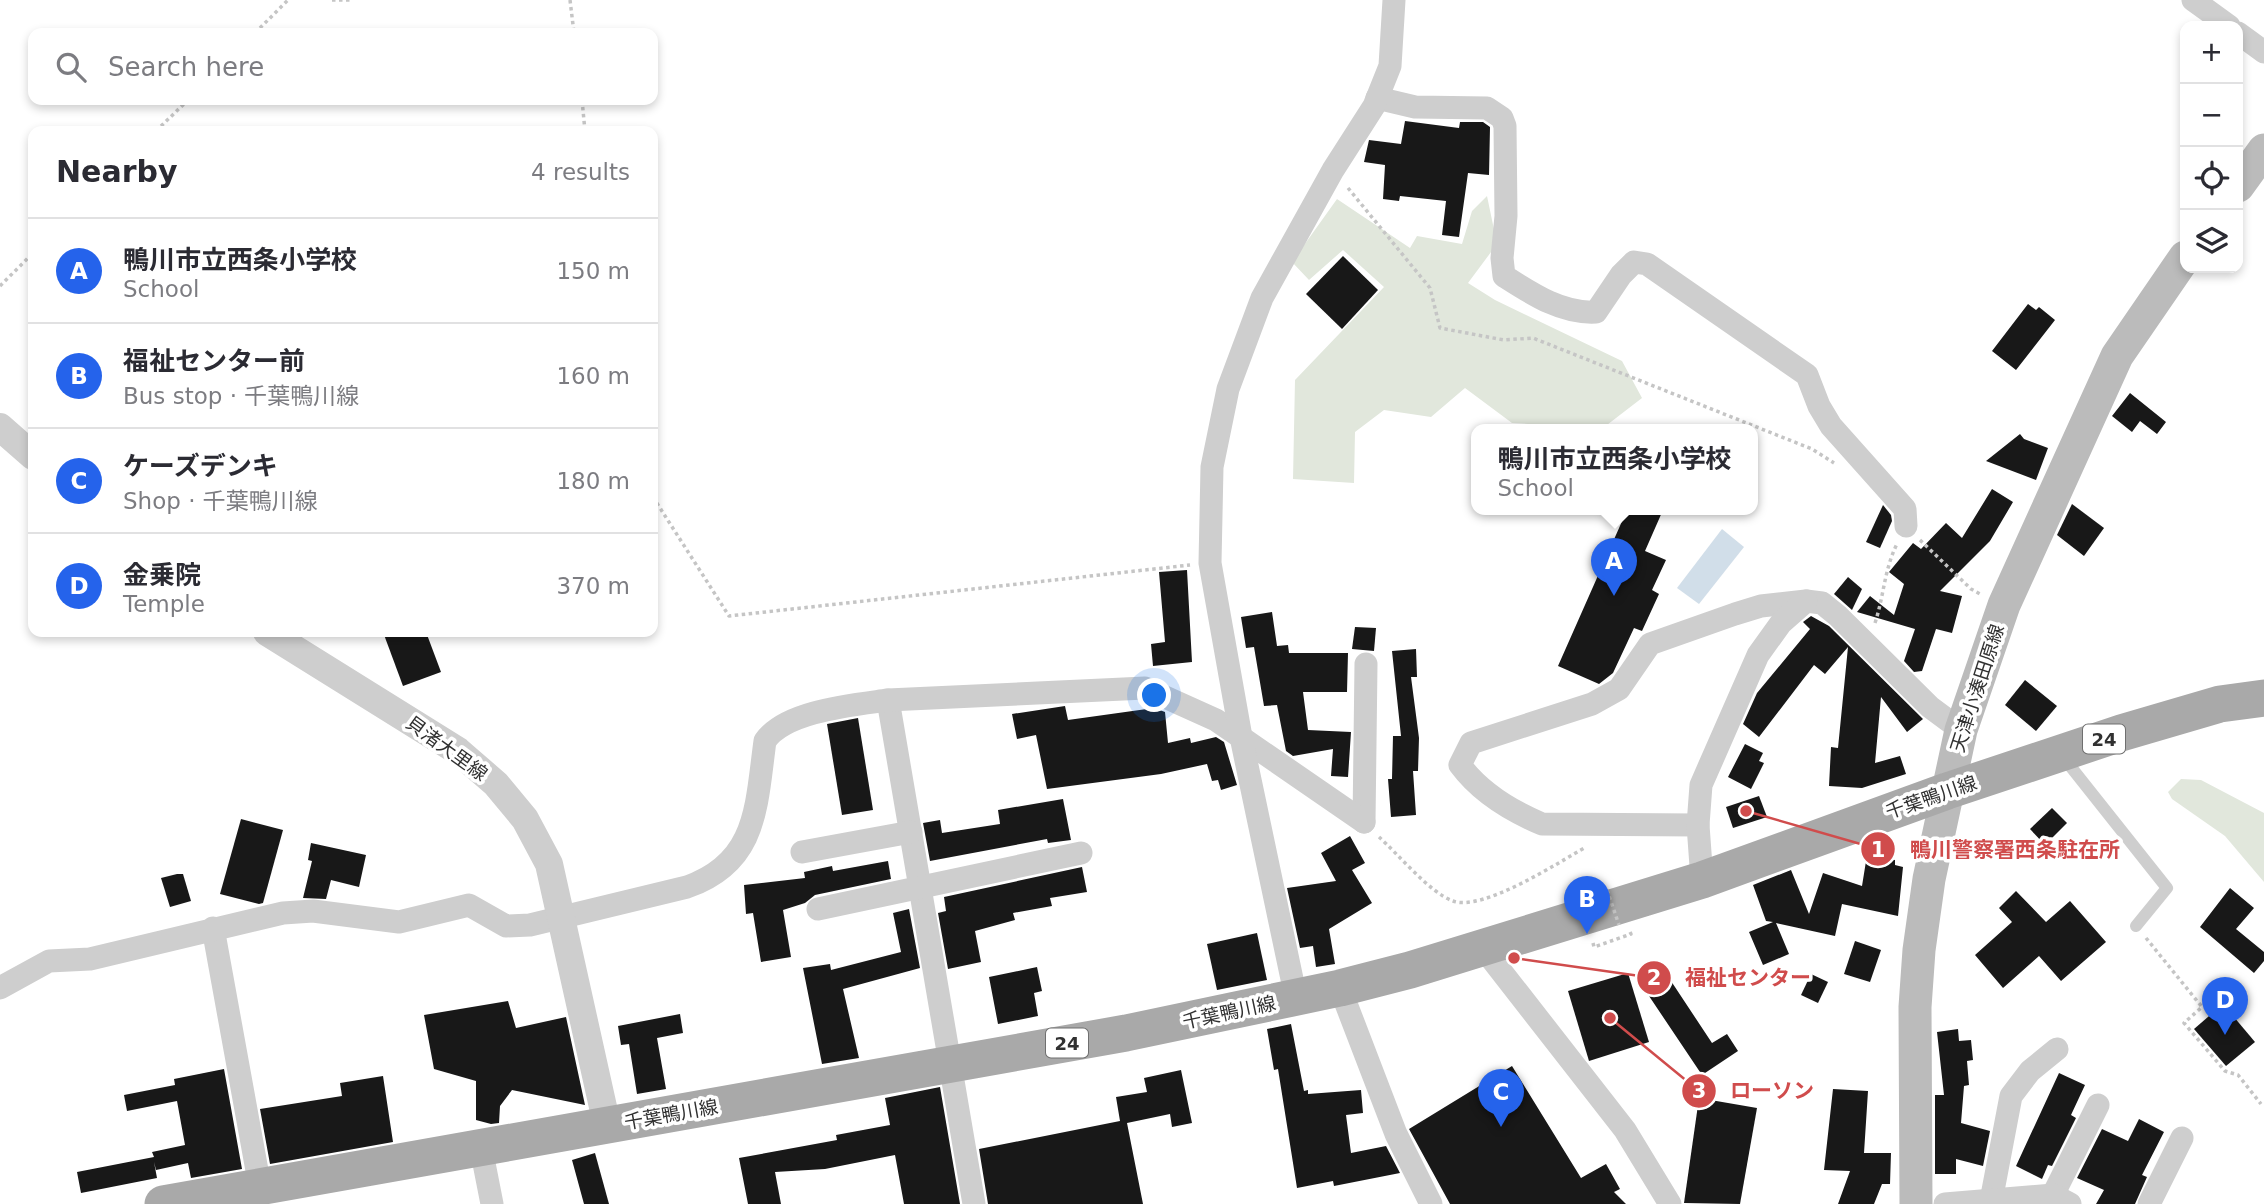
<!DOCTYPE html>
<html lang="en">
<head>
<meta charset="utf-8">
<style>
	body { margin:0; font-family:"DejaVu Sans","Noto Sans JP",sans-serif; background:#f2f2f3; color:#2b2b33 }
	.controls { position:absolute; right:21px; top:21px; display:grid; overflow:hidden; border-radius:14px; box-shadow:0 4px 10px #0003 }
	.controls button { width:63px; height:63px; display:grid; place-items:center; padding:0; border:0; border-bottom:2px solid #e1e1e2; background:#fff; color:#2b2b33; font:35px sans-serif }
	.you { position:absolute; left:1155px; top:696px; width:24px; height:24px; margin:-18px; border:5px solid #fff; border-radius:50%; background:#1a73e8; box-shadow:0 0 0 10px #1a73e833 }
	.badge { display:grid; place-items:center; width:46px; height:46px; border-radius:50%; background:#2563eb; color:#fff; font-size:23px; font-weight:700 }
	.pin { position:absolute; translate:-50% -58px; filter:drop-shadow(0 2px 4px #0008) }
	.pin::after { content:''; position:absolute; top:37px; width:24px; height:21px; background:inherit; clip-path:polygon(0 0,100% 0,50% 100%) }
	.popup { position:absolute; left:1471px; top:424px; width:287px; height:91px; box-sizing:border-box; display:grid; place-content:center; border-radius:14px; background:#fff; filter:drop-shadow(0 2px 5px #0005); font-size:23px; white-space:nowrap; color:#7c7c81 }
	.popup b { font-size:26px; color:#2b2b33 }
	.popup::after { content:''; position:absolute; left:50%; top:100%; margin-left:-14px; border:14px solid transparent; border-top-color:#fff }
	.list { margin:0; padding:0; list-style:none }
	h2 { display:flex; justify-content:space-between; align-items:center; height:91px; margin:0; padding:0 28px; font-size:30px }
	h2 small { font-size:23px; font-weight:400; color:#7c7c81 }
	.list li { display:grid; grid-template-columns:46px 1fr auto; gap:21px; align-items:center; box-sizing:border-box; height:105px; padding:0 28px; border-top:2px solid #e1e1e2 }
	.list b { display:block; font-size:26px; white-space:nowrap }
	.list p { margin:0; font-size:23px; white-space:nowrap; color:#7c7c81 }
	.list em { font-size:23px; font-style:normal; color:#7c7c81 }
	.icon { flex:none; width:38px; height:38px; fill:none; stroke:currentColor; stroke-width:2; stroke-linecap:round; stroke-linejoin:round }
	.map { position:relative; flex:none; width:2264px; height:1204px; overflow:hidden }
	.search { position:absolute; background:#fff; box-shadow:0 4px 10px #0003; left:28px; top:28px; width:630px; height:77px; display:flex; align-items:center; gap:18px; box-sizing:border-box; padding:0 24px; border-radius:14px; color:#7c7c81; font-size:26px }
	.panel { position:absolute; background:#fff; box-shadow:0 4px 10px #0003; left:28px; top:126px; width:630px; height:511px; border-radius:14px }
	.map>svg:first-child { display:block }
	.green { fill:#e1e7dc }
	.water { fill:#d1dee9 }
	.building { fill:#181818 }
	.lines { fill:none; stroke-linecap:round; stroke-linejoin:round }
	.path { stroke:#c5c5c5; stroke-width:3.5; stroke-dasharray:3.5 3.5; stroke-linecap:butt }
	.service { stroke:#cecece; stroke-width:12 }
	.minor { stroke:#cecece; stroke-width:23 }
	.tertiary { stroke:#cecece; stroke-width:28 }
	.secondary { stroke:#bbb; stroke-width:33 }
	.primary { stroke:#a9a9a9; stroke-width:37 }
	.path-bridge { stroke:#c5c5c5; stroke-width:3.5; stroke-dasharray:3.5 3.5; stroke-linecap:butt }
	.labels { text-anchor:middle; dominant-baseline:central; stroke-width:7; stroke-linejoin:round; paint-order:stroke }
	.shield { fill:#fff; stroke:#6f6f6f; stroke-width:2 }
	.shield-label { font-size:18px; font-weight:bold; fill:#313131 }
	.street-label { font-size:19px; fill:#313131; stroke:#fff }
	.leader { fill:none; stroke:#d04c4c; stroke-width:2.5 }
	.callout-dot { fill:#d04c4c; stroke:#fff; stroke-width:2.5 }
	.mark-label { font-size:21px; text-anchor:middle; font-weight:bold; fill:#fff }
	.callout-label { font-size:21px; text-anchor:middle; font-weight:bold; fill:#d04c4c; stroke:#fff; stroke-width:7; stroke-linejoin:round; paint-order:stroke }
</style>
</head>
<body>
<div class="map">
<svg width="2264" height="1204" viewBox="0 0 2264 1204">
	<rect width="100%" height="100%" fill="#fff"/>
	<g class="green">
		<polygon points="1487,196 1497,244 1468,283 1495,300 1622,361 1642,398 1603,428 1512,423 1465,388 1431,417 1384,410 1355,432 1354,483 1293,479 1295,380 1384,287 1343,250 1309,280 1292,262 1337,199 1410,248 1417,236 1462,244 1472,211"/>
		<polygon points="2181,779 2201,780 2264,813 2264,882 2225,836 2172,799 2168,792"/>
	</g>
	<polygon class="water" points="1722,529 1744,547 1699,604 1677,588"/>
	<g class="building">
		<polygon points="1405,121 1459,128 1460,122 1483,122 1490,127 1489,175 1468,173 1459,237 1442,235 1446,201 1400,196 1399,201 1383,199 1385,165 1364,162 1369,140 1401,144"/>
		<polygon points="1343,256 1378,290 1342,329 1306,294"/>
		<polygon points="2028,304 2036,310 2039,307 2055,320 2016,370 1992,351"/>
		<polygon points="2130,393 2166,422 2157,434 2140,421 2132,432 2112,416"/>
		<polygon points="2020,434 2024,439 2048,448 2036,480 1986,461"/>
		<polygon points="1992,489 2013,502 1990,541 1940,591 1962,596 1952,633 1936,629 1922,671 1914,672 1904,661 1915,629 1857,612 1870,596 1894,615 1904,584 1889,572 1913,543 1921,549 1946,523 1962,538"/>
		<polygon points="2072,504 2104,528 2084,556 2057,535"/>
		<polygon points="1883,505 1891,515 1892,521 1880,548 1866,542"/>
		<polygon points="1627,510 1663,510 1645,551 1666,560 1652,590 1659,594 1642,631 1634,628 1613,673 1599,684 1558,666"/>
		<polygon points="1187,570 1192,662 1153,666 1151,644 1165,642 1159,572"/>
		<polygon points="1848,577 1862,589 1852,610 1834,594"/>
		<polygon points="1272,612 1277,646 1288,645 1289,653 1348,653 1347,692 1303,692 1308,730 1351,732 1348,777 1331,776 1333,749 1293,756 1286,751 1277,705 1264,706 1254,647 1246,648 1241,617"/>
		<polygon points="1811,616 1829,626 1923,719 1907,732 1881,697 1875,763 1900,756 1906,774 1862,788 1829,786 1831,747 1838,748 1848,647 1825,674 1814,665 1759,737 1743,724 1757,693 1810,629 1803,622"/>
		<polygon points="1355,627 1376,628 1374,651 1352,649"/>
		<polygon points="383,632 426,632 441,672 403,686"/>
		<polygon points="1416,649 1417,677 1411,677 1419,738 1418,771 1413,771 1416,815 1391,817 1388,779 1392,779 1393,736 1401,736 1392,651"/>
		<polygon points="2025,680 2057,706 2036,731 2005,705"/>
		<polygon points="1065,706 1068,720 1154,708 1165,712 1168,743 1190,738 1191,743 1216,737 1224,742 1237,785 1221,790 1218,780 1212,781 1207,764 1161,774 1047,789 1036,735 1017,739 1012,714"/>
		<polygon points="858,718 873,810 842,815 827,724"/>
		<polygon points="1745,744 1763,753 1759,761 1764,763 1751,789 1728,777"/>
		<polygon points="1759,796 1767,817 1733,828 1726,807"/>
		<polygon points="1063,799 1071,840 1048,843 1047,839 930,861 923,823 940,820 942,833 1000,824 998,810"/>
		<polygon points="2052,808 2067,823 2045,845 2030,829"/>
		<polygon points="241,819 283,830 263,903 259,904 220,894"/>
		<polygon points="1350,836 1365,863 1352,870 1372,903 1329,929 1335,964 1316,967 1313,946 1300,948 1287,888 1336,881 1321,853"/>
		<polygon points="311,843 366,855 359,887 331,880 326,899 303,898 312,861 308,860"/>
		<polygon points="1867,855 1895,860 1895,865 1903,867 1898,916 1842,904 1835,936 1776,923 1789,954 1763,965 1749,932 1773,922 1766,921 1753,885 1791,870 1809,914 1823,873 1862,886"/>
		<polygon points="888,861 891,879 815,895 805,903 783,910 791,957 761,962 753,913 746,914 744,885 805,878 804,872 832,866 833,871"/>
		<polygon points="1082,867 1087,892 1050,898 1052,906 1013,913 1015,920 975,931 981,962 948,969 938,913 946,911 944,897"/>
		<polygon points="177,874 183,874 191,901 170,907 161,878"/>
		<polygon points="2230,888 2254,908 2236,929 2264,952 2264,961 2254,973 2200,927"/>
		<polygon points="2016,891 2046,922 2070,901 2106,942 2061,981 2039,956 2003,988 1975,955 2012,922 1999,908"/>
		<polygon points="909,909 920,968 843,989 859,1058 822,1064 803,968 830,964 831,970 901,952 893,913"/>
		<polygon points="1257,933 1267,980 1217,990 1207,944"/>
		<polygon points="1855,941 1881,950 1870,982 1844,974"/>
		<polygon points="1037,967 1042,991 1034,993 1038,1016 998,1024 989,977"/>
		<polygon points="1628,973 1649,1042 1589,1061 1568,991"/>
		<polygon points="1811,974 1828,982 1818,1003 1801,995"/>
		<polygon points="1671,981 1712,1043 1727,1034 1738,1051 1702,1075 1649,996"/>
		<polygon points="508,1001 516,1028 566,1017 585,1105 512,1090 500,1106 499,1123 491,1124 476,1120 476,1081 434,1069 424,1015"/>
		<polygon points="2223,1004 2255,1042 2226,1066 2194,1029"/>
		<polygon points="680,1014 683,1033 657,1038 666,1089 637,1094 629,1044 621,1045 618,1026"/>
		<polygon points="1291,1024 1304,1091 1308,1090 1308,1094 1361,1090 1363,1113 1346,1115 1351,1153 1386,1146 1400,1173 1334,1186 1333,1181 1297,1188 1278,1069 1274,1070 1267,1029"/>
		<polygon points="1958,1029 1959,1041 1971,1040 1973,1060 1967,1061 1969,1085 1964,1086 1961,1123 1990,1131 1983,1166 1956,1159 1956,1174 1935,1174 1935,1095 1944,1095 1937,1032"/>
		<polygon points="1512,1066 1581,1178 1606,1164 1620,1189 1614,1192 1626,1204 1450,1204 1409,1129"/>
		<polygon points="224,1069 242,1169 191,1178 188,1163 156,1170 154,1162 157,1178 81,1193 77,1172 154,1157 152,1152 185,1145 177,1101 127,1111 124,1095 175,1085 174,1079"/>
		<polygon points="1181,1070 1192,1123 1172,1127 1170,1114 1127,1123 1143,1204 988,1204 979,1149 1120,1121 1116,1097 1147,1092 1144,1078"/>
		<polygon points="2059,1073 2085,1085 2071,1115 2076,1118 2052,1166 2048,1165 2042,1179 2016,1166"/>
		<polygon points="383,1076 393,1142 270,1164 260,1109 342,1096 340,1083"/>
		<polygon points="940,1087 960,1204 904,1204 895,1155 825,1169 775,1172 781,1204 748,1204 739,1158 837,1140 836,1135 890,1125 885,1098"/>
		<polygon points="1833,1089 1868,1091 1864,1153 1891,1153 1890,1184 1882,1184 1874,1204 1838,1204 1850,1171 1824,1170"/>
		<polygon points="1699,1098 1757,1108 1740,1204 1684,1203"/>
		<polygon points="2139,1119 2164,1132 2142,1175 2147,1177 2135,1204 2096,1204 2104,1190 2077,1178 2102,1129 2128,1141"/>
		<polygon points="595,1153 609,1204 584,1204 572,1160"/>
	</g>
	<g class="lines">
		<g class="path">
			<polyline points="332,0 353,0"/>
			<polyline points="570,0 574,33"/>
			<polyline points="255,33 288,0"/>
			<polyline points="582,100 585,131"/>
			<polyline points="156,131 188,100"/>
			<polyline points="1348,188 1430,288 1440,328 1504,340 1533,338 1812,449 1834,463"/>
			<polyline points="0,286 33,253"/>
			<polyline points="653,497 729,616 1190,565"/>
			<polyline points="1920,540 1971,589 1982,595"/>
			<path d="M1875 623C1884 596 1884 570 1897 544"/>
			<path d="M1379 837C1398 854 1430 893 1453 901 1483 912 1559 862 1586 847"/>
			<polyline points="2146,938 2202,1007 2184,1023 2225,1071 2238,1075 2261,1104"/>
			<polyline points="1593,943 1594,947 1631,934 1630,932"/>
		</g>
		<polyline class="service" points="2063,757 2167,888 2136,926"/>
		<g class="minor">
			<polyline points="2193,0 2229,26"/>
			<polyline points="2238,33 2264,52"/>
			<path d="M1377 98 1415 107 1487 108 1502 118 1505 126 1506 216 1502 258 1504 276C1532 294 1562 314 1596 312L1621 275 1634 262 1647 264 1807 375 1819 406 1831 426 1905 509 1906 526"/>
			<polyline points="888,700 974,1204"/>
			<polyline points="1364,822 1366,664"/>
			<path d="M1698 825 1542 824C1511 811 1480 792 1460 765L1471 743 1592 704 1619 689 1650 644 1735 614 1761 606 1806 601 1822 603 1838 616 1930 707 1961 730"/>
			<polyline points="802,852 911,832"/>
			<polyline points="1702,880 1698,825 1701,785 1758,655 1781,623 1806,601"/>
			<polyline points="818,909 1081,853"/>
			<polyline points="213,928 260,1187"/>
			<polyline points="1483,948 1625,1130 1670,1204"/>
			<path d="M0 988 49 961 90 959 283 913 313 911 399 922 469 905 506 926 530 925 687 887C758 862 756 806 765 741 785 711 853 705 888 700L1145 688 1216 720 1364 822"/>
			<polyline points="1340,988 1396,1134 1431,1204"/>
			<polyline points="1296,998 1241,737 1210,563 1212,467 1228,389 1262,298 1333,170 1374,106 1390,66 1394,0"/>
			<polyline points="481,1148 492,1204"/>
			<polyline points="2053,1195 2098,1105"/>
			<polyline points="1991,1201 2011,1096 2030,1071 2057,1049"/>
			<polyline points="1945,1204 2053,1195 2070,1204"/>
			<polyline points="2149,1204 2182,1138"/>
		</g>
		<g class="tertiary">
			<polyline points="0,427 33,456"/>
			<polyline points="267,632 458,751 496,784 525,819 549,864 607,1125"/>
		</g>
		<g class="secondary">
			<polyline points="2238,186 2264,150"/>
			<polyline points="1916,1204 1915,1007 1919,950 1929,879 1961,730 2004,605 2117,356 2185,257"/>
		</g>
		<polyline class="primary" points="163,1204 1126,1033 1340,988 1410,970 1702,880 1947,791 2121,733 2220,704 2264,698"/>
		<polyline class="path-bridge" points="1607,890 1619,925"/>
	</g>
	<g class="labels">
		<g class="shield">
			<rect x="2083" y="724.5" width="42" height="29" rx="5"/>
			<rect x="1046" y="1028.5" width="42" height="29" rx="5"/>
		</g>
		<g class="shield-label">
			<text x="2104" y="739">24</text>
			<text x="1067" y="1043">24</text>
		</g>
		<g class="street-label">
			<text transform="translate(1977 688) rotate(-72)">天津小湊田原線</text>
			<text transform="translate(447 748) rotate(36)">貝渚大里線</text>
			<text transform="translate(1931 797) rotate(-19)">千葉鴨川線</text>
			<text transform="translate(1229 1012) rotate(-12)">千葉鴨川線</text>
			<text transform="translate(671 1114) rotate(-10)">千葉鴨川線</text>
		</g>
	</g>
	<path class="leader" d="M1746 811L1878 849M1514 958L1654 978M1610 1018L1699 1091"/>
	<g class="callout-dot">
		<circle cx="1746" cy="811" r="7"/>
		<circle cx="1514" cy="958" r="7"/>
		<circle cx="1610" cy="1018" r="7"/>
		<circle cx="1878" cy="849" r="18"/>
		<circle cx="1654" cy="978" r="18"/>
		<circle cx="1699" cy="1091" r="18"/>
	</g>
	<g class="mark-label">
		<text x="1878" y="857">1</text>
		<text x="1654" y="985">2</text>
		<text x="1699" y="1098">3</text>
	</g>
	<g class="callout-label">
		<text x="2015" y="857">鴨川警察署西条駐在所</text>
		<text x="1748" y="985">福祉センター</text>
		<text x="1772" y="1098">ローソン</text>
	</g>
</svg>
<div class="controls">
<button>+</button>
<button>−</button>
<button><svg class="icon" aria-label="locate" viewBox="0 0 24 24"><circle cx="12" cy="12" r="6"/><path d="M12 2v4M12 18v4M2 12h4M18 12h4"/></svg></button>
<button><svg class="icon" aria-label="layers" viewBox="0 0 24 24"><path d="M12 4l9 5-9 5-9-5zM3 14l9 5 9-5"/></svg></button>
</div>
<div class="you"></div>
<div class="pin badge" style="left:1614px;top:596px">A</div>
<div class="popup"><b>鴨川市立西条小学校</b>School</div>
<div class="pin badge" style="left:1587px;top:934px">B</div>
<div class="pin badge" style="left:1501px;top:1127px">C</div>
<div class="pin badge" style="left:2225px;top:1035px">D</div>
<div class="search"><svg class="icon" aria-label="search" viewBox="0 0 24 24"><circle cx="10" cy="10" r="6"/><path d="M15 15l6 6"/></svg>Search here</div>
<section class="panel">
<h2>Nearby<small>4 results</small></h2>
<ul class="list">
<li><span class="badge">A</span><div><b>鴨川市立西条小学校</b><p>School</p></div><em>150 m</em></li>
<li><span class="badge">B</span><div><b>福祉センター前</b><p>Bus stop · 千葉鴨川線</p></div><em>160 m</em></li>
<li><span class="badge">C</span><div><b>ケーズデンキ</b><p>Shop · 千葉鴨川線</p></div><em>180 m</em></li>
<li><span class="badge">D</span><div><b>金乗院</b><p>Temple</p></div><em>370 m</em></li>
</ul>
</section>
</div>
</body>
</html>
